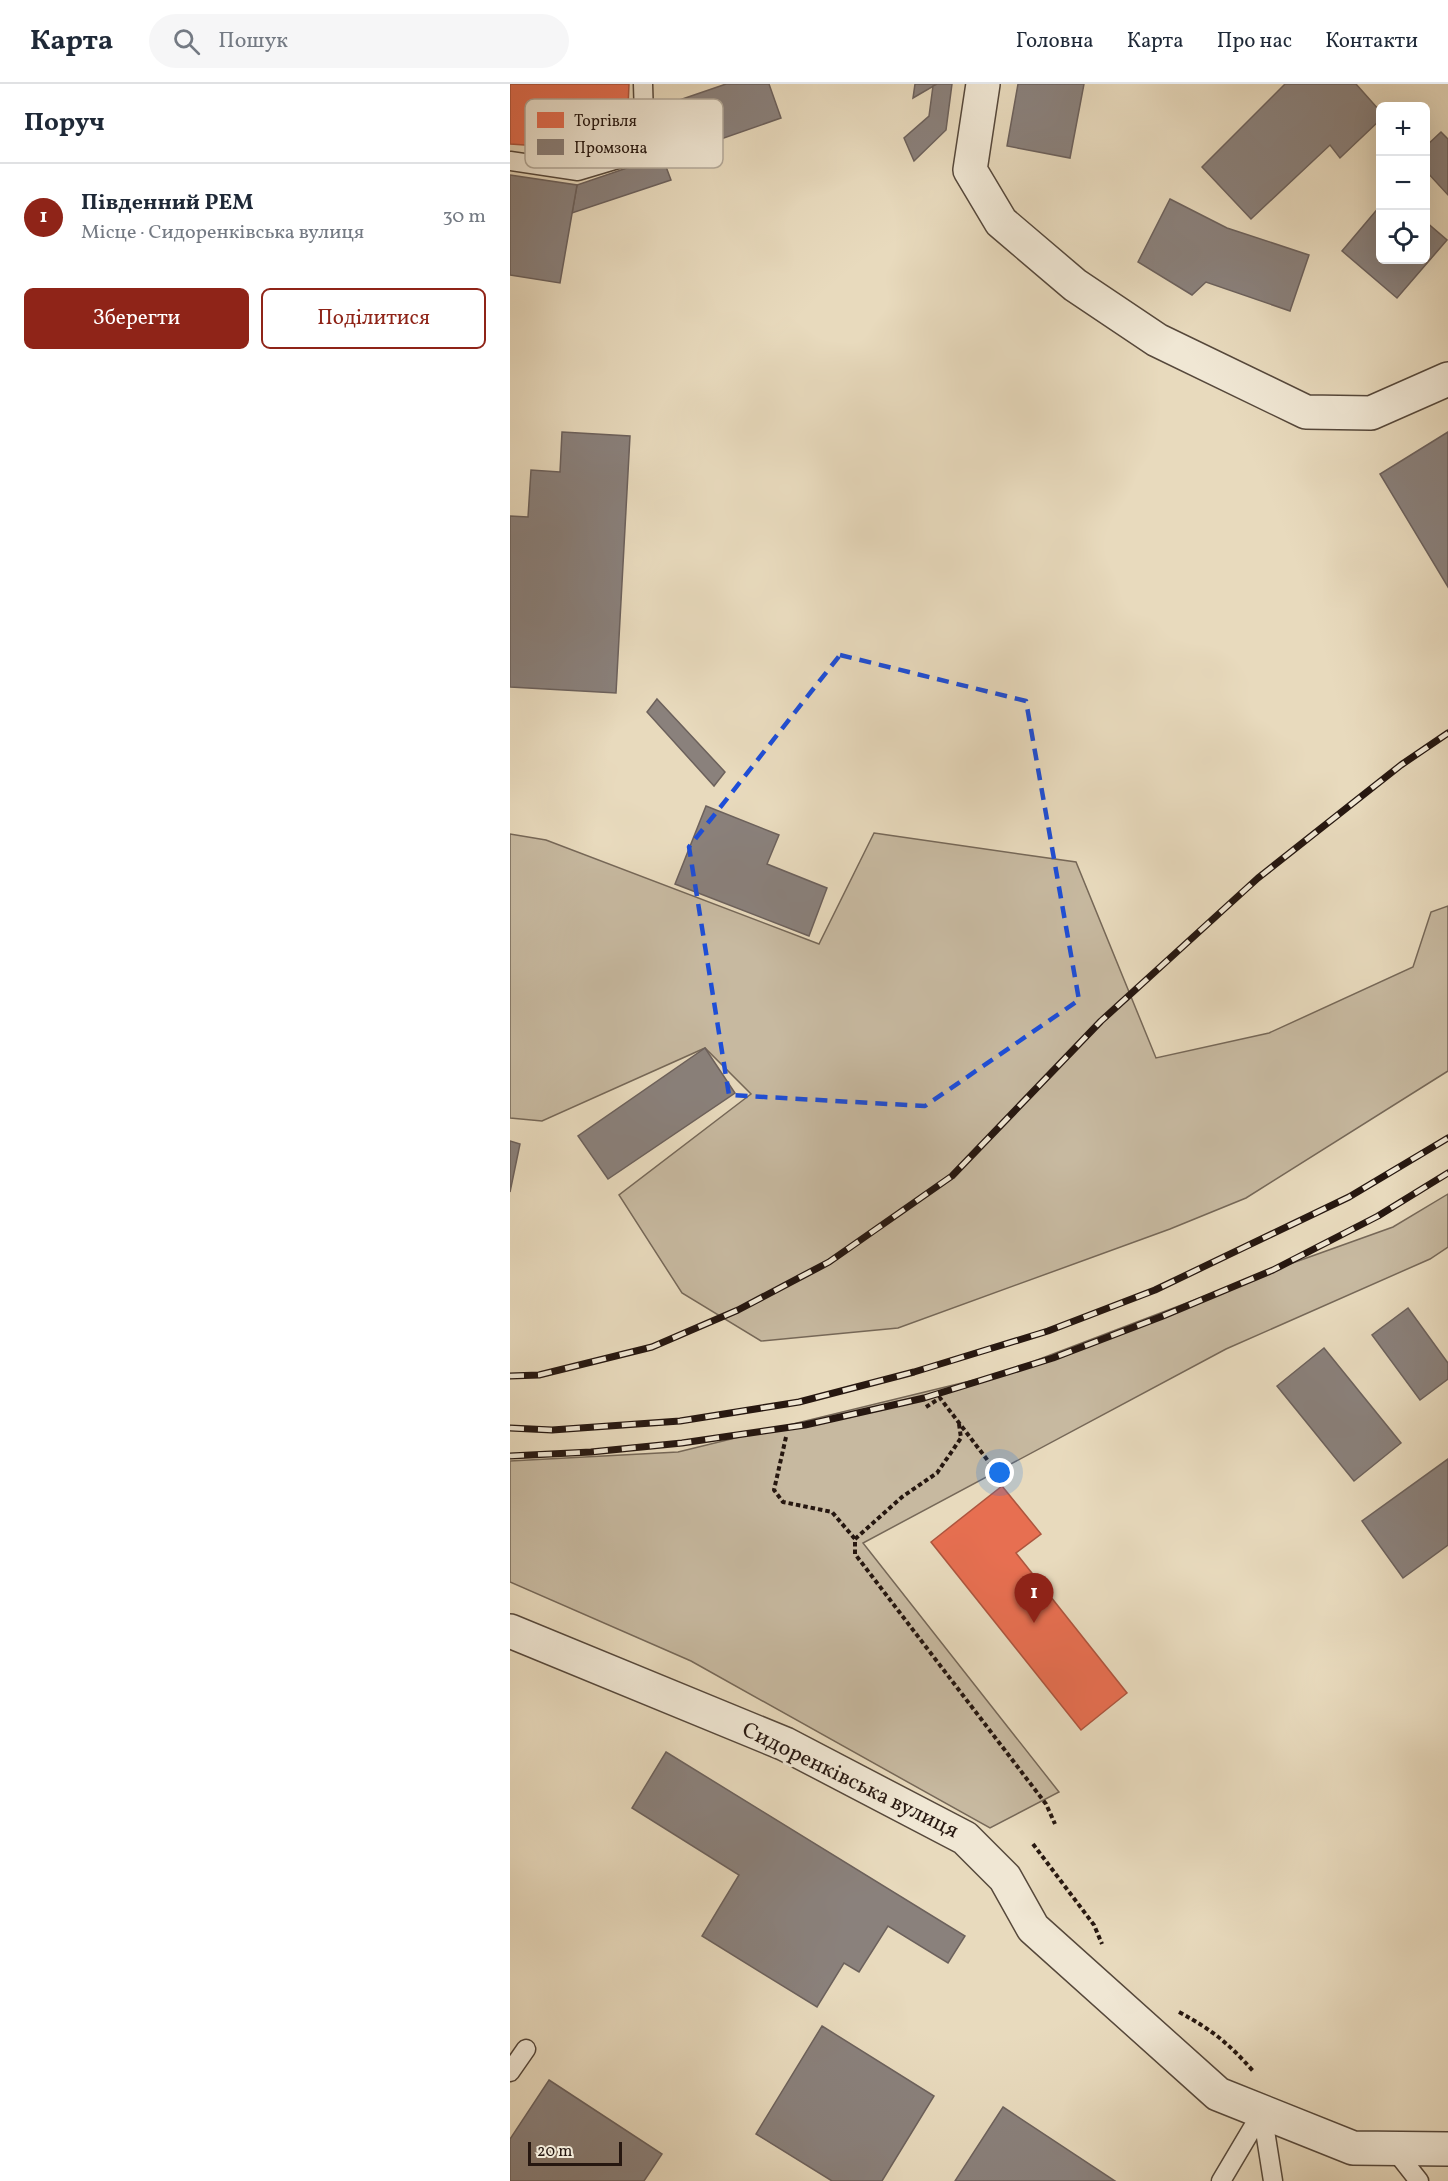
<!DOCTYPE html>
<html lang="uk">
<head>
<meta charset="utf-8">
<style>
	body { margin:0; font-family:Vollkorn,serif; background:#f6f6f7; color:#1f2937 }
	.controls { position:absolute; right:18px; top:18px; display:grid; overflow:hidden; border-radius:9px; box-shadow:0 6px 24px #0002 }
	.controls button { width:54px; height:54px; display:grid; place-items:center; padding:0; border:0; border-bottom:2px solid #e0e1e3; background:#fff; color:#1f2937; font:30px sans-serif }
	.scale { position:absolute; left:18px; bottom:15px; width:94px; box-sizing:border-box; padding-left:6px; border:3px solid #261710; border-top:0; font-size:16px; line-height:21px; white-space:nowrap; color:#261710; -webkit-text-stroke:4px #f0e7d4; paint-order:stroke }
	.you { position:absolute; left:490px; top:1389px; width:21px; height:21px; margin:-15px; border:4px solid #fff; border-radius:50%; background:#1a73e8; box-shadow:0 0 0 9px #1a73e833 }
	.badge { display:grid; place-items:center; width:39px; height:39px; border-radius:50%; background:#8f2418; color:#fff; font-size:20px; font-weight:700 }
	.pin { position:absolute; translate:-50% -50px; filter:drop-shadow(0 2px 3px #0008) }
	.pin::after { content:''; position:absolute; top:32px; width:21px; height:18px; background:inherit; clip-path:polygon(0 0,100% 0,50% 100%) }
	.list { margin:0; padding:0; list-style:none }
	h2 { display:flex; justify-content:space-between; align-items:center; height:78px; margin:0; padding:0 24px; font-size:26px }
	h2 small { font-size:20px; font-weight:400; color:#747a83 }
	.list li { display:grid; grid-template-columns:39px 1fr auto; gap:18px; align-items:center; box-sizing:border-box; height:108px; padding:0 24px; border-top:2px solid #e0e1e3 }
	.list b { display:block; font-size:22px; white-space:nowrap }
	.list p { margin:0; font-size:20px; white-space:nowrap; color:#747a83 }
	.list em { font-size:20px; font-style:normal; color:#747a83 }
	.actions { display:flex; gap:12px; padding:18px 24px }
	.actions a { flex:1; padding:14px 0; border:2px solid #8f2418; border-radius:9px; text-align:center; font-size:21px; color:#8f2418 }
	.actions .main { background:#8f2418; color:#fff }
	.icon { flex:none; width:33px; height:33px; fill:none; stroke:currentColor; stroke-width:2; stroke-linecap:round; stroke-linejoin:round }
	.map { position:relative; flex:none; width:938px; height:2097px; overflow:hidden }
	header { display:flex; align-items:center; gap:36px; box-sizing:border-box; height:84px; padding:0 30px; background:#fff; border-bottom:2px solid #e0e1e3 }
	header strong { font-size:28px }
	nav { display:flex; gap:33px; margin-inline-start:auto; font-size:21px }
	.search { width:420px; height:54px; background:#f6f6f7; display:flex; align-items:center; gap:15px; box-sizing:border-box; padding:0 21px; border-radius:33px; color:#747a83; font-size:22px }
	main { display:flex }
	aside { flex:1; background:#fff }
	.map>svg:first-child { display:block }
	.green { fill:#c7b9a0; stroke:#766858; stroke-width:1.5 }
	.shops { fill:#e76f51; stroke:#ad553e; stroke-width:1.5 }
	.industry { fill:#8a817c; stroke:#6c615c; stroke-width:1.5 }
	.lines { fill:none; stroke-linecap:round; stroke-linejoin:round }
	.lane-casing { stroke:#56483b; stroke-width:21 }
	.street-casing { stroke:#56483b; stroke-width:36 }
	.path { stroke:#261710; stroke-width:4; stroke-dasharray:4.5 3; stroke-linecap:butt }
	.lane { stroke:#f0e7d4; stroke-width:18 }
	.street { stroke:#f0e7d4; stroke-width:33 }
	.rail-casing { stroke:#261710; stroke-width:7 }
	.rail { stroke:#f0e7d4; stroke-width:4.5; stroke-dasharray:14; stroke-linecap:butt }
	.marked { fill:none; stroke:#1d4ed8; stroke-width:4.5; stroke-dasharray:12 8; stroke-linejoin:round }
	.labels { text-anchor:middle; dominant-baseline:central; stroke-width:6; stroke-linejoin:round; paint-order:stroke }
	.street-label { font-size:22px; fill:#261710; stroke:#f0e7d4 }
	.key { fill:#f0e7d4; stroke:#b3a999; stroke-width:1.5 }
	.key-label { font-size:16px; fill:#261710 }
</style>
</head>
<body>
<header>
<strong>Карта</strong>
<div class="search"><svg class="icon" aria-label="search" viewBox="0 0 24 24"><circle cx="10" cy="10" r="6"/><path d="M15 15l6 6"/></svg>Пошук</div>
<nav><a>Головна</a><a>Карта</a><a>Про нас</a><a>Контакти</a></nav>
</header>
<main>
<aside>
<h2>Поруч<small></small></h2>
<ul class="list">
<li><span class="badge">1</span><div><b>Південний РЕМ</b><p>Місце · Сидоренківська вулиця</p></div><em>30 m</em></li>
</ul>
<div class="actions"><a class="main">Зберегти</a><a>Поділитися</a></div>
</aside>
<div class="map">
<svg width="938" height="2097" viewBox="0 0 938 2097">
	<rect width="100%" height="100%" fill="#e8dabd"/>
	<filter id="stains"><feTurbulence type="fractalNoise" baseFrequency=".00333" numOctaves="4"/><feColorMatrix values="0 0 0 0 .2 0 0 0 0 .09 0 0 0 0 .02 0 0 0 .5 -.17"/></filter>
	<radialGradient id="worn" r=".72"><stop offset=".6" stop-color="#630" stop-opacity="0"/><stop offset="1" stop-color="#630" stop-opacity=".3"/></radialGradient>
	<g class="green">
		<polygon points="364,749 566,778 646,974 759,949 903,883 921,828 938,822 938,987 736,1114 660,1145 388,1244 251,1257 172,1209 109,1111 241,1010 195,964 32,1037 0,1034 0,750 36,756 309,860"/>
		<polygon points="938,1110 938,1163 920,1175 716,1265 353,1459 549,1708 480,1744 181,1577 0,1498 0,1377 168,1368 493,1289 763,1186 883,1143"/>
	</g>
	<g class="shops">
		<polygon points="0,0 119,0 116,68 0,60"/>
		<polygon points="492,1402 531,1450 506,1469 617,1609 571,1646 421,1458"/>
	</g>
	<g class="industry">
		<polygon points="216,0 259,0 271,34 165,71 149,23"/>
		<polygon points="405,0 427,0 403,14"/>
		<polygon points="427,0 442,0 436,46 404,77 394,54 419,32 423,2"/>
		<polygon points="508,0 574,0 560,74 497,62"/>
		<polygon points="775,0 846,0 870,27 870,36 830,74 820,61 741,135 692,83"/>
		<polygon points="931,48 938,55 938,111 916,87 916,62"/>
		<polygon points="152,72 161,96 62,129 67,101"/>
		<polygon points="0,91 67,101 50,199 0,191"/>
		<polygon points="660,115 717,144 799,171 780,227 696,198 682,211 628,178"/>
		<polygon points="870,122 870,176 916,176 916,138 937,156 887,214 832,167"/>
		<polygon points="52,348 120,352 106,609 0,603 0,432 18,433 21,386 50,388"/>
		<polygon points="938,348 938,503 870,390"/>
		<polygon points="147,615 215,688 204,702 137,628"/>
		<polygon points="196,722 269,751 257,780 317,804 299,852 165,800"/>
		<polygon points="195,964 225,1009 98,1095 68,1052"/>
		<polygon points="0,1057 10,1060 0,1108"/>
		<polygon points="898,1224 938,1279 938,1295 910,1316 862,1251"/>
		<polygon points="814,1264 891,1359 844,1397 767,1302"/>
		<polygon points="938,1375 938,1461 893,1494 852,1437"/>
		<polygon points="156,1668 455,1852 438,1879 378,1842 349,1888 334,1879 307,1923 192,1852 229,1791 122,1724"/>
		<polygon points="312,1942 424,2012 372,2097 322,2097 246,2050"/>
		<polygon points="39,1996 152,2070 134,2097 0,2097 0,2055"/>
		<polygon points="493,2023 605,2097 445,2097"/>
	</g>
	<g class="lines">
		<g class="lane-casing">
			<g id="lane">
				<polyline points="0,77 68,87 135,67 133,0"/>
				<polyline points="0,1988 16,1965"/>
				<polyline points="752,2028 763,2097"/>
				<polyline points="883,2064 909,2097"/>
				<polyline points="711,2097 752,2028"/>
			</g>
		</g>
		<g class="street-casing">
			<g id="street">
				<polyline points="473,0 460,86 491,138 565,201 647,256 796,328 861,329 938,295"/>
				<polyline points="0,1547 275,1660 455,1754 495,1794 523,1844 708,2010 843,2064 938,2065"/>
			</g>
		</g>
		<g class="path">
			<polyline points="416,1323 430,1314 482,1382"/>
			<polyline points="449,1340 451,1354 427,1389 392,1413 345,1455 345,1470 536,1720 545,1740"/>
			<polyline points="276,1353 264,1406 273,1418 322,1428 345,1455"/>
			<polyline points="523,1760 584,1841 592,1860"/>
			<path d="M669 1928C704 1947 718 1959 744 1988"/>
		</g>
		<use href="#lane" class="lane"/>
		<use href="#street" class="street"/>
		<g class="rail-casing">
			<g id="rail">
				<polyline points="0,1292 29,1291 142,1263 228,1226 319,1178 442,1092 591,937 748,794 891,681 938,649"/>
				<polyline points="0,1344 42,1346 170,1337 289,1318 404,1288 538,1247 645,1206 839,1113 938,1054"/>
				<polyline points="0,1372 81,1368 172,1359 295,1341 414,1314 543,1274 653,1232 763,1186 868,1132 938,1089"/>
			</g>
		</g>
		<use href="#rail" class="rail"/>
	</g>
	<path class="marked" d="M330 571 516 617 569 916 415 1022 219 1011 179 763Z"/>
	<g class="labels">
		<g class="street-label">
			<text transform="translate(340 1697) rotate(26)">Сидоренківська вулиця</text>
		</g>
	</g>
	<rect x="15" y="15" width="198" height="69" rx="9" class="key"/>
	<rect x="27" y="28" width="27" height="16" fill="#e76f51"/>
	<rect x="27" y="55" width="27" height="16" fill="#8a817c"/>
	<g class="key-label">
		<text x="64" y="42">Торгівля</text>
		<text x="64" y="69">Промзона</text>
	</g>
	<rect width="100%" height="100%" filter="url(#stains)"/>
	<rect width="100%" height="100%" fill="url(#worn)"/>
</svg>
<div class="controls">
<button>+</button>
<button>−</button>
<button><svg class="icon" aria-label="locate" viewBox="0 0 24 24"><circle cx="12" cy="12" r="6"/><path d="M12 2v4M12 18v4M2 12h4M18 12h4"/></svg></button>
</div>
<div class="scale">20 m</div>
<div class="you"></div>
<div class="pin badge" style="left:524px;top:1539px">1</div>
</div>
</main>
</body>
</html>
